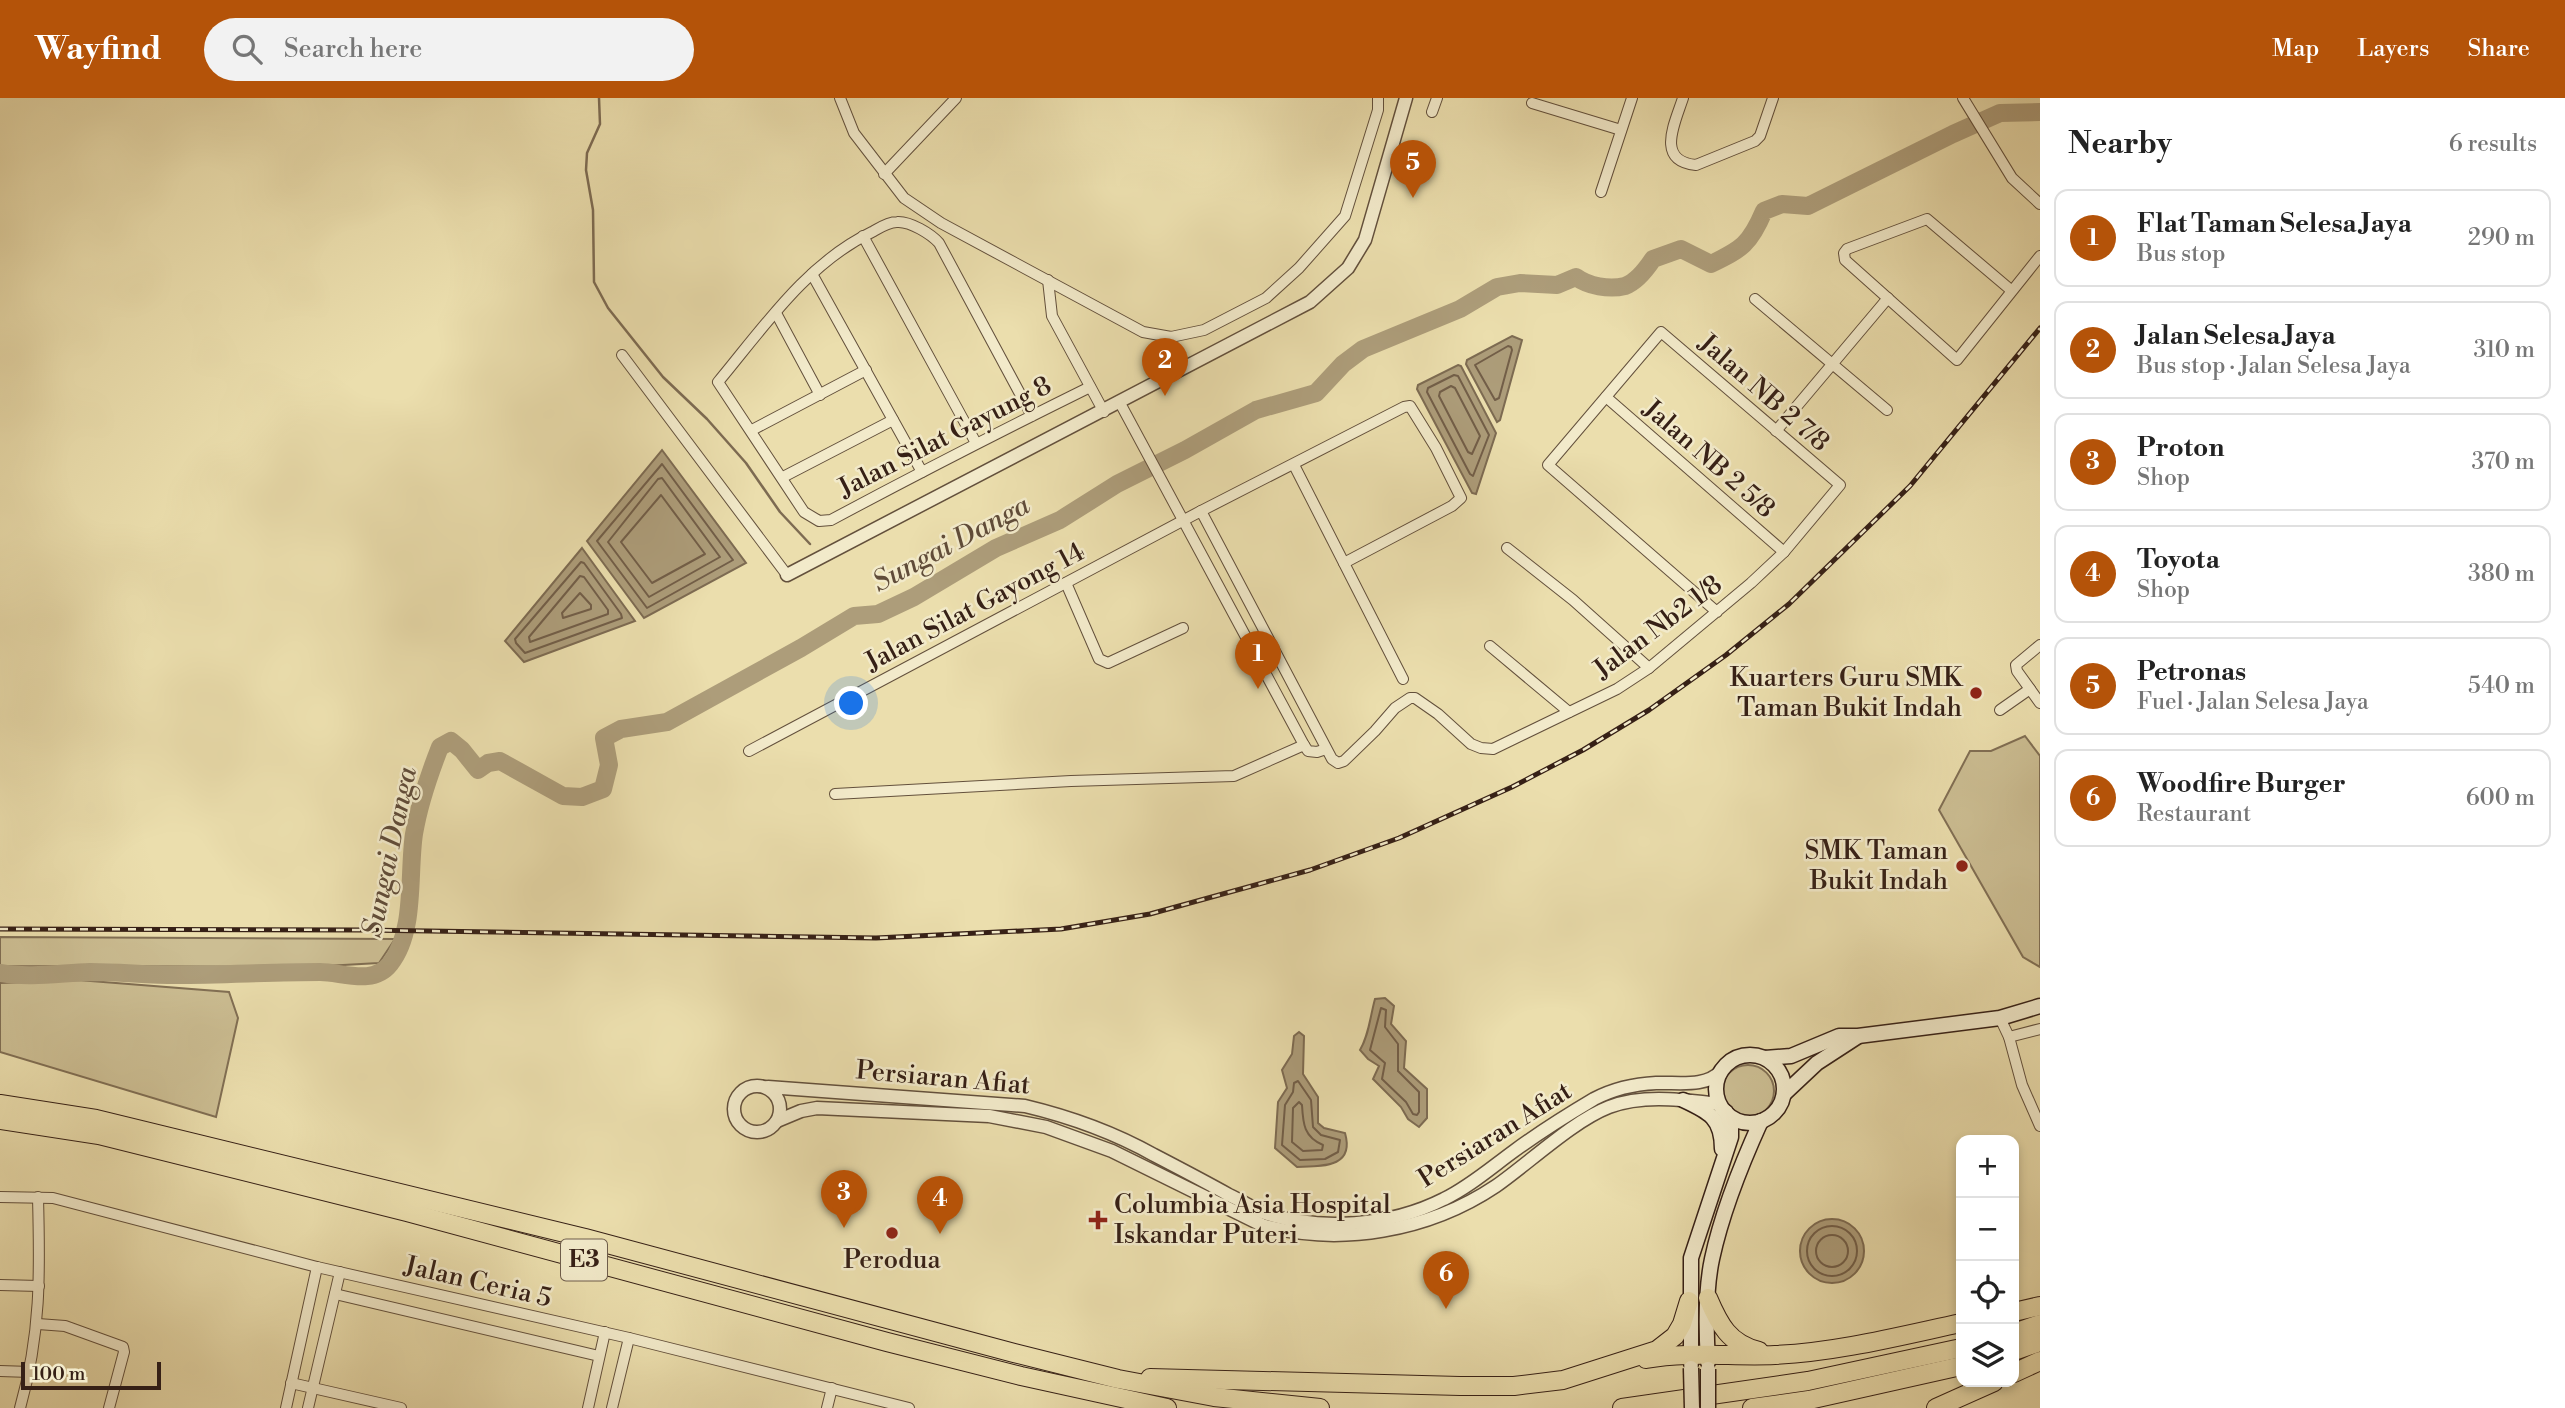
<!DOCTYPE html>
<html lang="en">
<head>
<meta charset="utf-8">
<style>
	body { margin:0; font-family:"Libre Bodoni",serif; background:#f2f2f2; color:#222 }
	.controls { position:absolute; right:21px; bottom:21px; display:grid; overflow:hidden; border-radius:14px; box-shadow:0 4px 10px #0003 }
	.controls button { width:63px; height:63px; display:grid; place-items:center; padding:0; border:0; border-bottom:2px solid #e0e0e0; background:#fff; color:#222; font:35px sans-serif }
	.scale { position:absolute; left:21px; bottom:18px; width:140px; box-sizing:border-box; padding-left:7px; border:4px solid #362016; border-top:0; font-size:19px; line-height:24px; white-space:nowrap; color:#362016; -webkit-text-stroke:5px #f2eaca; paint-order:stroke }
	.you { position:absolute; left:852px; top:606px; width:24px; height:24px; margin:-18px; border:5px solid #fff; border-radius:50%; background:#1a73e8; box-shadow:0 0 0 10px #1a73e833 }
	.badge { display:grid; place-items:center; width:46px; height:46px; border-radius:50%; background:#b45309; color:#fff; font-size:23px; font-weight:700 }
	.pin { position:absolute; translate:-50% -58px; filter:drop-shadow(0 2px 4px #0008) }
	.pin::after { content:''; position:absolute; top:37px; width:24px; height:21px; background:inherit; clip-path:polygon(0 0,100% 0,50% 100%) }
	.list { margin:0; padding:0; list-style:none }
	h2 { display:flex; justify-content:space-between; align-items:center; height:91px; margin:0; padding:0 28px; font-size:30px }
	h2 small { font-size:23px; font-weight:400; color:#767676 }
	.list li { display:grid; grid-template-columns:46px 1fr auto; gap:21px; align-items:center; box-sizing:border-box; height:98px; margin:0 14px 14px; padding:0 14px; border:2px solid #e0e0e0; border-radius:14px }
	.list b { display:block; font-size:26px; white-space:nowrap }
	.list p { margin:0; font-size:23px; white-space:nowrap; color:#767676 }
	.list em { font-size:23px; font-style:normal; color:#767676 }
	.icon { flex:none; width:38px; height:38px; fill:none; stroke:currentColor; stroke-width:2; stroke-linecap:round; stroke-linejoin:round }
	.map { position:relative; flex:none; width:2040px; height:1310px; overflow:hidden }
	header { display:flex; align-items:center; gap:42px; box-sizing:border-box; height:98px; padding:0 35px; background:#b45309; color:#fff }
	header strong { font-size:33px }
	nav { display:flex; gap:38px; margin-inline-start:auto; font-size:24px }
	.search { width:490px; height:63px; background:#f2f2f2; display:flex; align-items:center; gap:18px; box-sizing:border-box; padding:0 24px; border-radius:38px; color:#767676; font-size:26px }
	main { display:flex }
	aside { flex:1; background:#fff }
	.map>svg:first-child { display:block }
	.green { fill:#ccbe93; stroke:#816f54; stroke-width:2 }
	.water { fill:#ad9d7a; stroke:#7d6b52; stroke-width:2 }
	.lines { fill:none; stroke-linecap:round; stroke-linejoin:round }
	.shore { stroke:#725e48; stroke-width:2 }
	.stream { stroke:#7d6b52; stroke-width:2.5 }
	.river { stroke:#ad9d7a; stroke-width:18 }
	.minor-casing { stroke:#63503c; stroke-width:12 }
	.tertiary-casing { stroke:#63503c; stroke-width:15 }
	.secondary-casing { stroke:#362016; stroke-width:17 }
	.motorway-casing { stroke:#362016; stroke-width:20 }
	.minor { stroke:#f2eaca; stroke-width:10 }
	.tertiary { stroke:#f2eaca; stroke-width:12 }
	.secondary { stroke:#f2eaca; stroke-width:14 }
	.motorway { stroke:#ebdead; stroke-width:18 }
	.rail-casing { stroke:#362016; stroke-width:5 }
	.rail { stroke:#f2eaca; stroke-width:2.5; stroke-dasharray:8; stroke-linecap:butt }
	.secondary-bridge-casing { stroke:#362016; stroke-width:17; stroke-linecap:butt }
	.secondary-bridge { stroke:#f2eaca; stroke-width:14 }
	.poi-dot { fill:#8f2418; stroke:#f2eaca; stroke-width:2.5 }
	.labels { text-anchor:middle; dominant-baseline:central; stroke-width:5; stroke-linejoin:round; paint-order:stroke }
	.shield { fill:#f2eaca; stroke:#6e5d4c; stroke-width:2 }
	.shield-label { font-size:24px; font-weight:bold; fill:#362016 }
	.street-label { font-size:26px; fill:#362016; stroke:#f2eaca }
	.poi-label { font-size:26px; fill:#362016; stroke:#f2eaca; text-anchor:end }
	.water-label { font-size:28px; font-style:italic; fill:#604c39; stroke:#f2eaca }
</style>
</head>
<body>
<header>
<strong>Wayfind</strong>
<div class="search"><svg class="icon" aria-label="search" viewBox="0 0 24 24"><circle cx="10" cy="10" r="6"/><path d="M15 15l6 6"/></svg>Search here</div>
<nav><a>Map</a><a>Layers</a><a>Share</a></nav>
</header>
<main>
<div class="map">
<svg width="2040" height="1310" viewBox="0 0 2040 1310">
	<rect width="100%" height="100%" fill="#ebdead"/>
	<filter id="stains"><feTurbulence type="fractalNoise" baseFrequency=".00286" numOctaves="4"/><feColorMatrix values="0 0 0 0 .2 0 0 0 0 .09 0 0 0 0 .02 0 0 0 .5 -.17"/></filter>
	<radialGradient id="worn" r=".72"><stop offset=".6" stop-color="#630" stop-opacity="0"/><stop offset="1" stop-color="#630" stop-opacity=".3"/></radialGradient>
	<g class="green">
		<polygon points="2025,638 2040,658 2040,869 2023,859 1939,712 1970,653 1991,653"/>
		<polygon points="0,839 395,841 379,865 307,869 0,868"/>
		<polygon points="78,882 229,894 238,920 216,1019 0,954 0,885"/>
		<circle cx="1748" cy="993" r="26"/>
	</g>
	<g class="water">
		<polygon points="1512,238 1522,242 1500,322 1497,324 1466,266 1467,262"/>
		<polygon points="1458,267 1461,268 1496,335 1476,396 1472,395 1417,291 1418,287"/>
		<polygon points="662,352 746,465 644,520 587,443"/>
		<polygon points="582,450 635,523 524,564 505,543"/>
		<path d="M1385 900 1394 908 1391 926 1406 943 1404 970 1427 991V1020L1419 1029 1408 1021 1401 1009 1373 981 1379 968 1368 961 1360 952C1369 937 1370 919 1375 901Z"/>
		<path d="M1299 934 1304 938 1303 976 1318 999V1025L1324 1030 1345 1035C1355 1070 1322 1068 1297 1069L1275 1050 1278 1004 1287 990 1282 972 1292 956 1294 938Z"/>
		<circle cx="1832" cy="1153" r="32"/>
	</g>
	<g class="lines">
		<g class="shore">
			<polygon points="1508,248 1511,249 1512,252 1499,300 1495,302 1475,267"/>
			<polygon points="1454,277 1458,278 1489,337 1473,378 1470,376 1427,294 1428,290"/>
			<polygon points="1451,288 1455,290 1480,338 1472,356 1468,354 1439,298 1440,294"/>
			<polygon points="662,366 733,462 647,510 597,443"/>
			<polygon points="662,380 720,459 649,499 608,444 658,381"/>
			<polygon points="661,397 705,456 652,485 621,444"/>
			<polygon points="581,464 584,465 621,516 622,520 525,555 516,545 515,541"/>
			<polygon points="580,478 584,479 608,512 608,516 530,544 529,539"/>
			<polygon points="580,495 591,507 591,511 563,520 562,515"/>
			<polygon points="1381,910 1386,912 1385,929 1398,946 1398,973 1419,994 1419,1014 1417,1017 1413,1016 1406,1004 1382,981 1385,965 1370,952"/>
			<polygon points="1298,983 1311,1002 1313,1029 1321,1037 1340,1042 1338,1054 1325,1061 1300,1062 1282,1047 1285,1007 1293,994 1294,985"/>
			<path d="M1299 1004 1302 1007C1303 1026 1304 1039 1323 1047L1322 1052 1303 1053 1292 1044 1293 1010Z"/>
			<circle cx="1832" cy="1153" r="25"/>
			<circle cx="1832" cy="1153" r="16"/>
		</g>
		<polyline class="stream" points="599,0 600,26 587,55 586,72 593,112 594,184 608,210 663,279 707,321 746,365 780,414 810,446"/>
		<path class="river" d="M0 875C30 880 60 875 90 874 119 874 147 877 176 877 224 877 272 874 320 874 342 874 373 888 390 866 416 834 408 775 414 736 419 706 429 677 440 649L451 643 462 652 478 672 488 665 500 663 563 698 582 699 603 691 609 667 604 640 621 631 667 624 801 550 854 518 878 516 914 499 996 450 1060 422 1117 386 1185 352 1256 312 1316 295 1343 266 1363 251 1460 211 1497 189 1520 185 1557 187 1576 179C1588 188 1609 192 1625 188 1636 184 1647 170 1653 161L1681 151 1711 166C1742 151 1750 146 1764 113L1782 106 1808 108 1953 36 2000 15 2040 14"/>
		<g class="minor-casing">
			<g id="minor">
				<polyline points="840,0 854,35 904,100 941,125 1143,234 1171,239 1204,232 1266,200 1299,170 1345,118 1378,12 1378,0"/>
				<path d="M1683 0C1675 25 1655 63 1696 67L1755 43 1760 38 1773 0"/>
				<polyline points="1963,0 2012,80 2040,106"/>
				<polyline points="1532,5 1621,32"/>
				<polyline points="1432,14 1437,0"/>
				<polyline points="884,76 956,0"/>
				<polyline points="1601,94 1632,0"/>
				<polyline points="863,138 976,345"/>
				<polyline points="812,176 922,374"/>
				<polyline points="1048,182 1052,218 1104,314"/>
				<polyline points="2012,193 1927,121 1847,151 1844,155 1845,162 1957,262 2040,158"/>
				<polyline points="1755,201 1887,312"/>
				<polyline points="776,215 820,297"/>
				<polyline points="622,257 787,477"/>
				<polyline points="1606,299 1784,454"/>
				<polyline points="1120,305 1304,647 1308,653 1317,654 1326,651"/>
				<path d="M1032 318 939 145C931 136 910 123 897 124 888 124 879 130 872 134 807 165 763 230 718 284L804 414 819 423 831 422C917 376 1003 332 1090 289"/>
				<polyline points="752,332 866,272"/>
				<polyline points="1776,333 1888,200"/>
				<polyline points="1294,367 1403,581"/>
				<polyline points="783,379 893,322"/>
				<polyline points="1201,413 1404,309 1410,308 1436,350 1461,400 1452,408 1344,465"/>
				<polyline points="1507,450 1573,502 1649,570"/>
				<polyline points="1066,485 1099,561 1108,565 1183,530"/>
				<polyline points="2040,547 2016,567 2017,573 2040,605"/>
				<polyline points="1490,548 1569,614"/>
				<polyline points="2000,612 2030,591"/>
				<polyline points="749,653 1201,413 1332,661 1338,665 1344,663 1375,633 1395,610 1410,600 1415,600 1438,616 1471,646 1481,650 1493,651 1617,591 1649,570 1751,485 1784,454 1840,387 1661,234 1548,367 1717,514"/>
				<polyline points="835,696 1071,683 1234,678 1304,647"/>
				<polyline points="2000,920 2009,939 2022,987 2040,1028"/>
				<polyline points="2009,939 2040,931"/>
				<polyline points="0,1099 53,1100 317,1169 629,1240 909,1310"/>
				<polyline points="0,1187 39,1188"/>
				<polyline points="335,1196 599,1258"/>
				<polyline points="38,1226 65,1228 123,1249 124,1254 109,1310"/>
				<polyline points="0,1273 30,1274"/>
				<polyline points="291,1285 401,1310"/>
				<path d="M20 1310C41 1236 40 1175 38 1099"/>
				<polyline points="286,1310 317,1169"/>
				<polyline points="308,1310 340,1174"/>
				<polyline points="588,1310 605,1234"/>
				<polyline points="612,1310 629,1240"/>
				<polyline points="827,1310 832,1290"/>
			</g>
		</g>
		<g class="tertiary-casing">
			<g id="tertiary">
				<polyline points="787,477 1310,204 1348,170 1365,142 1406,0"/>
				<circle cx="757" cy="1011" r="23"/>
				<path d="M768 989 1025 1008C1071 1019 1113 1034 1154 1057 1179 1070 1204 1083 1229 1097 1240 1102 1251 1109 1262 1114 1319 1134 1391 1128 1444 1101 1469 1089 1492 1069 1514 1053 1540 1034 1567 1017 1594 1001 1613 991 1635 986 1656 985 1677 984 1706 990 1721 973"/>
				<path d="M777 1023 801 1013 817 1010 989 1018 1046 1029 1112 1053 1262 1127C1340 1149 1429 1133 1496 1088 1529 1065 1573 1023 1609 1009 1644 996 1683 1002 1720 1006"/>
			</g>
		</g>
		<g class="secondary-casing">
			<g id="secondary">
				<circle cx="1750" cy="991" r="34"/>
				<polyline points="1765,960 1791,958 1839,938 1858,938 2000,920 2040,908"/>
				<polyline points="1784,996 1817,965 1857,939"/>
				<path d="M1683 1002C1709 1014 1722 1020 1722 1051"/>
				<path d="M1708 1264C1706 1231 1705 1194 1712 1161 1722 1114 1741 1067 1761 1023"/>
				<polyline points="1691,1265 1691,1160 1731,1039 1731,1028 1726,1014"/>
			</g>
		</g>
		<g class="motorway-casing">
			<g id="motorway">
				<polyline points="0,1006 96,1021 585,1140 1014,1255 1118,1281 1214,1299 1320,1310"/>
				<polyline points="0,1022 99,1037 407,1114 887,1244 1021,1278 1167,1310"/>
				<path d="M1708 1200C1719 1226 1729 1246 1759 1253"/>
				<polyline points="2014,1214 2040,1208"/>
				<polyline points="2014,1235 2040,1226"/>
				<polyline points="2014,1253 2040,1244"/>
				<path d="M1646 1261C1688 1253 1733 1259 1775 1257 1838 1254 1900 1238 1961 1225"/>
				<polyline points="2014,1275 2040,1263"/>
				<polyline points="1150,1280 1460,1288 1514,1288 1563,1282 1657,1252 1675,1238 1682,1226 1689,1203"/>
				<polyline points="1622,1310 1808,1283 1961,1250"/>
				<polyline points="1752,1310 1809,1302 1961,1268"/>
				<polyline points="1936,1310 1994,1284"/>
			</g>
		</g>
		<use href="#minor" class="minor"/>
		<use href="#tertiary" class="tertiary"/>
		<use href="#secondary" class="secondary"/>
		<use href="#motorway" class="motorway"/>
		<g class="rail-casing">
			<polyline id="rail" points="0,831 364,832 876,840 1061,831 1150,816 1310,772 1399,740 1512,689 1583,652 1649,612 1726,557 1789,506 1910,388 2040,230"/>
		</g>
		<use href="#rail" class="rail"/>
		<g class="secondary-bridge-casing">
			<g id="secondary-bridge">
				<polyline points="1691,1270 1692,1310"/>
				<polyline points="1708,1271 1708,1310"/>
			</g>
		</g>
		<use href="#secondary-bridge" class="secondary-bridge"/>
	</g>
	<g class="poi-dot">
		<circle cx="1976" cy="595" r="7"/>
		<circle cx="1962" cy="768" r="7"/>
		<path d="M1094.5 1111.5h7v7h7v7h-7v7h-7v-7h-7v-7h7z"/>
		<circle cx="892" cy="1135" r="7"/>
	</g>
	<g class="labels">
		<rect class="shield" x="561" y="1141.5" width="46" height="41" rx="5"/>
		<g class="shield-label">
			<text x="584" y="1162">E3</text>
		</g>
		<g class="street-label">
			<text transform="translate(1764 295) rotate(41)">Jalan NB 2 7/8</text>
			<text transform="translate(945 339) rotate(-27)">Jalan Silat Gayung 8</text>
			<text transform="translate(1709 361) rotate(41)">Jalan NB 2 5/8</text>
			<text transform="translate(975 509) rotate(-28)">Jalan Silat Gayong 14</text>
			<text transform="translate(1658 529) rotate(-37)">Jalan Nb2 1/8</text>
			<text transform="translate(943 980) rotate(5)">Persiaran Afiat</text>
			<text transform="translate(1495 1037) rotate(-32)">Persiaran Afiat</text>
			<text transform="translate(478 1184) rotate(13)">Jalan Ceria 5</text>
		</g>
		<g class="poi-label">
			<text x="1962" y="580">Kuarters Guru SMK<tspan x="1962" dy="30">Taman Bukit Indah</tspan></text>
			<text x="1948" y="753">SMK Taman<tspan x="1948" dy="30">Bukit Indah</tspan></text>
			<text x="1114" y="1107" text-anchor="start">Columbia Asia Hospital<tspan x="1114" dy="30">Iskandar Puteri</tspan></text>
			<text x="892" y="1162" text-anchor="middle">Perodua</text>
		</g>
		<g class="water-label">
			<text transform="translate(951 446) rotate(-28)">Sungai Danga</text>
			<text transform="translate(390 754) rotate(-78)">Sungai Danga</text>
		</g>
	</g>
	<rect width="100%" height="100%" filter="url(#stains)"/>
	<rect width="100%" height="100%" fill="url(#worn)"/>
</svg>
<div class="controls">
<button>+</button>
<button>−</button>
<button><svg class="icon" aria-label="locate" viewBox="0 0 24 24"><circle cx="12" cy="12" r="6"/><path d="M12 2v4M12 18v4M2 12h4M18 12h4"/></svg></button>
<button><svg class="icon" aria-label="layers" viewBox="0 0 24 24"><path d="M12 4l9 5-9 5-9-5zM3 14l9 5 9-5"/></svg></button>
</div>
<div class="scale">100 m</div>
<div class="you"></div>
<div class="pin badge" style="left:1258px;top:591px">1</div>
<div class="pin badge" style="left:1165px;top:298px">2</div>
<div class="pin badge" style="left:844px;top:1130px">3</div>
<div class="pin badge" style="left:940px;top:1136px">4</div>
<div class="pin badge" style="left:1413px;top:100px">5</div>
<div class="pin badge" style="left:1446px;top:1211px">6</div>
</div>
<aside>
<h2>Nearby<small>6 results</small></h2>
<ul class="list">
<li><span class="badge">1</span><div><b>Flat Taman Selesa Jaya</b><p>Bus stop</p></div><em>290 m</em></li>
<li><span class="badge">2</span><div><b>Jalan Selesa Jaya</b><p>Bus stop · Jalan Selesa Jaya</p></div><em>310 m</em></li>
<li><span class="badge">3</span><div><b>Proton</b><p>Shop</p></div><em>370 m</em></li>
<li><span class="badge">4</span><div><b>Toyota</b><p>Shop</p></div><em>380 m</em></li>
<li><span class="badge">5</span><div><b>Petronas</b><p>Fuel · Jalan Selesa Jaya</p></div><em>540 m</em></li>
<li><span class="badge">6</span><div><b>Woodfire Burger</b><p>Restaurant</p></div><em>600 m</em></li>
</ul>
</aside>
</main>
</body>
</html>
